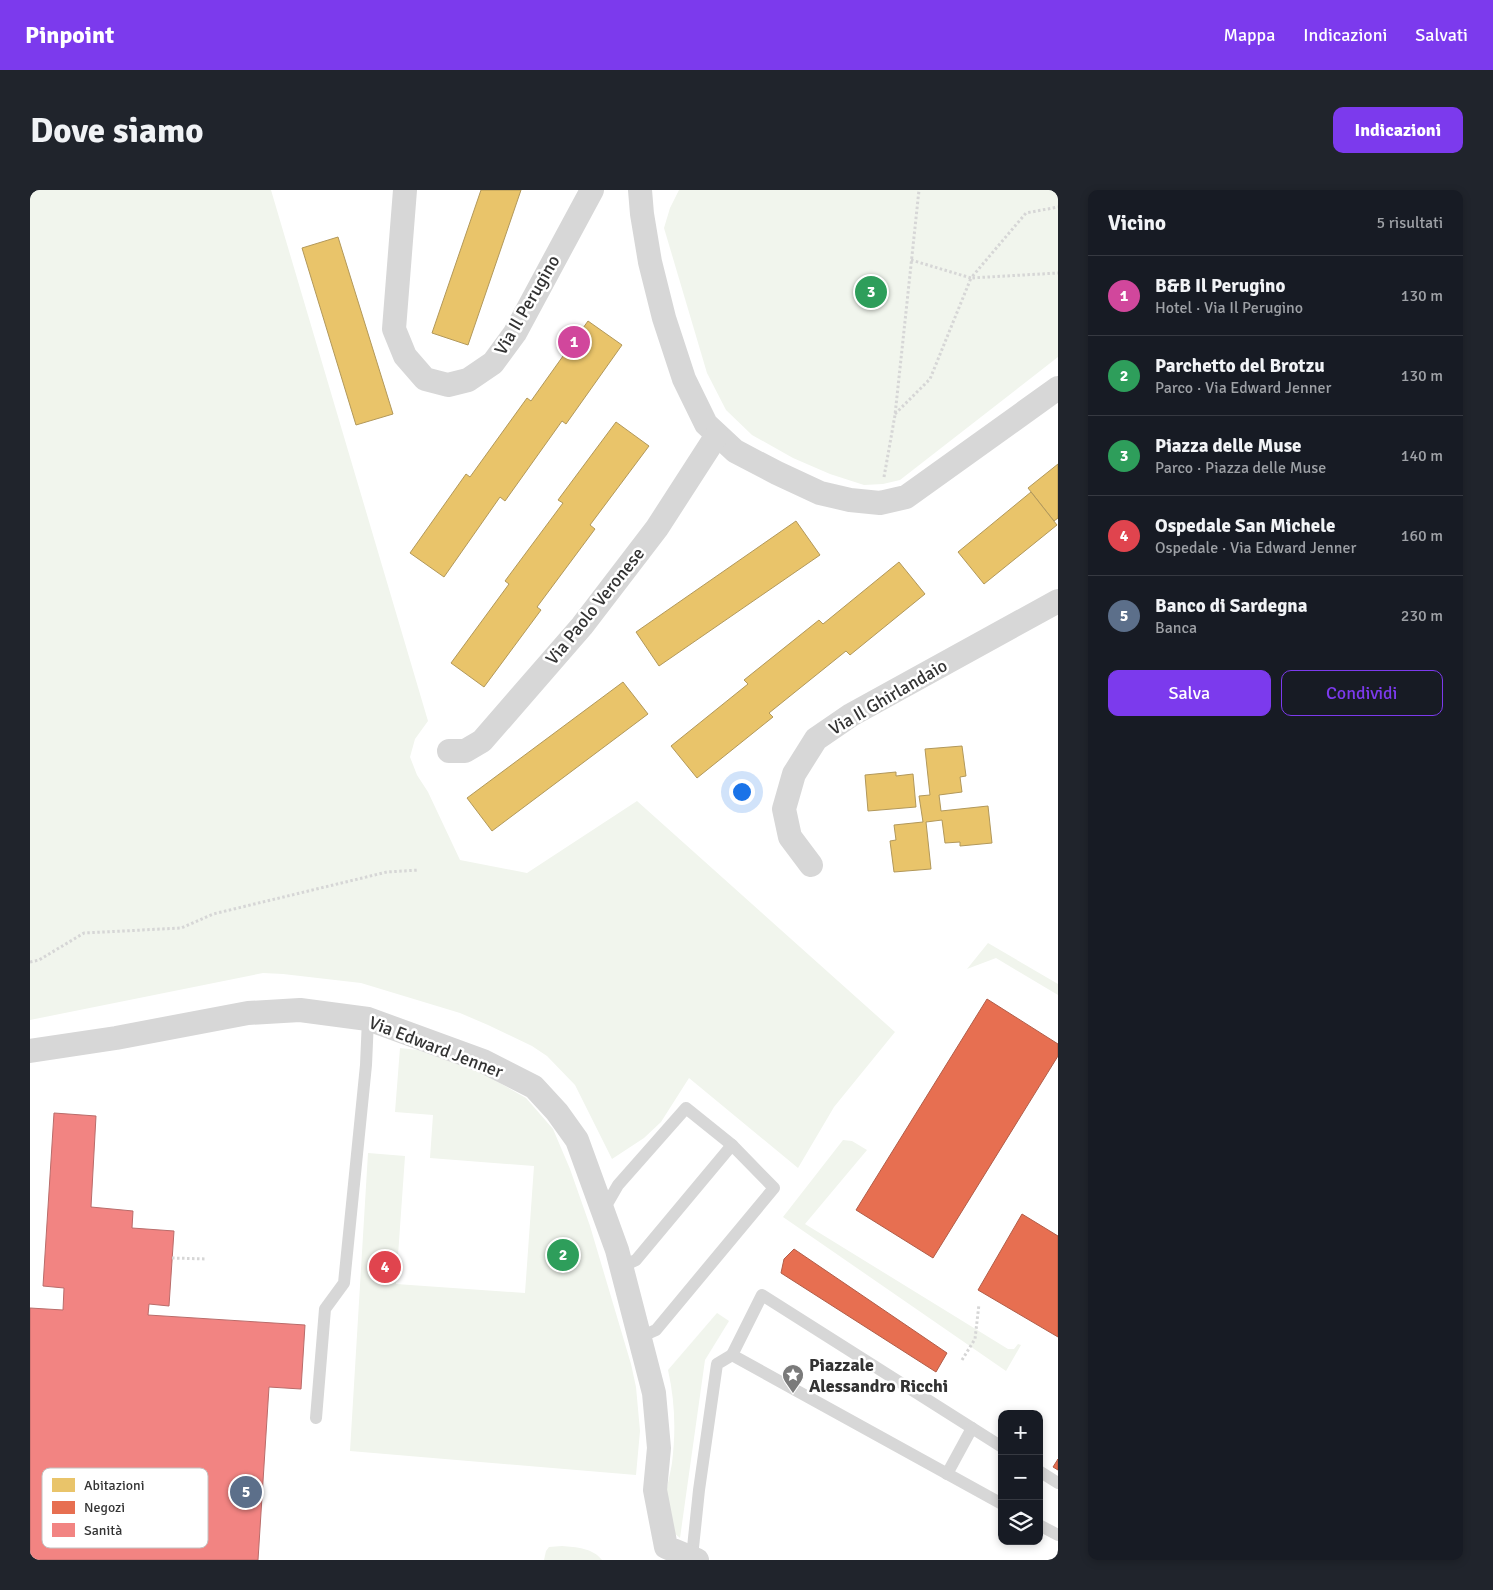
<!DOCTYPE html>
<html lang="it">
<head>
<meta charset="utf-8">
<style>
	body { margin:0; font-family:Signika,sans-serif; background:#20242c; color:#f1f3f6 }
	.controls { position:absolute; right:15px; bottom:15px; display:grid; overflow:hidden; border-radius:10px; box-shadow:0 2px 8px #0003 }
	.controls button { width:45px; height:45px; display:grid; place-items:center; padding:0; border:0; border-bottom:1px solid #363941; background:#171b24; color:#f1f3f6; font:25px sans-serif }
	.you { position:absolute; left:711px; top:601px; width:18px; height:18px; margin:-12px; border:4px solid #fff; border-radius:50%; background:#1a73e8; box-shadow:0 0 0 8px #1a73e833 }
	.badge { display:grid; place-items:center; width:32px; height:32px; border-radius:50%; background:#7c3aed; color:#fff; font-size:16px; font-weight:700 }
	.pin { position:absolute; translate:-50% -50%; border:2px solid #fff; box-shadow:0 1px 5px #0006 }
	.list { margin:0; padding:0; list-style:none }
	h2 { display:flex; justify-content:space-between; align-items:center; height:65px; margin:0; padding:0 20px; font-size:21px }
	h2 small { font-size:16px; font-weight:400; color:#9ea1a6 }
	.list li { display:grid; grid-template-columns:32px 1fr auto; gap:15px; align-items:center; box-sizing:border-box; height:80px; padding:0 20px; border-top:1px solid #363941 }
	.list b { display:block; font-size:19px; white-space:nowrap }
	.list p { margin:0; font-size:16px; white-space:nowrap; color:#9ea1a6 }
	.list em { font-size:16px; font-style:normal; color:#9ea1a6 }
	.actions { display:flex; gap:10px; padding:15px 20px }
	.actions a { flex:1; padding:11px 0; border:1px solid #7c3aed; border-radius:10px; text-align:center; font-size:18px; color:#7c3aed }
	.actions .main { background:#7c3aed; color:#fff }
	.icon { flex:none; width:28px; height:28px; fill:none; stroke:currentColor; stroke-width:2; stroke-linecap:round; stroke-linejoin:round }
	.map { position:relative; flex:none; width:1028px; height:1370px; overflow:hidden; border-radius:10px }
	header { display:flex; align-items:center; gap:30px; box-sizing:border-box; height:70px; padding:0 25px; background:#7c3aed; color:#fff }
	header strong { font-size:24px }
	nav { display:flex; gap:28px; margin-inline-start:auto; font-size:18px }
	.intro { display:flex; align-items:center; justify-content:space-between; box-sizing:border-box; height:120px; padding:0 30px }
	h1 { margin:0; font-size:35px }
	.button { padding:12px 22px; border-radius:10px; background:#7c3aed; color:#fff; font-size:18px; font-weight:700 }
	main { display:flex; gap:30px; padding:0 30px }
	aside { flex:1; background:#171b24; border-radius:10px; box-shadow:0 2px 8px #0003 }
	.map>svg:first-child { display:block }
	.green { fill:#f1f5ed }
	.homes { fill:#e9c46a; stroke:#b2985a }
	.shops { fill:#e76f51; stroke:#b15d48 }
	.health { fill:#f28482; stroke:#b96c6a }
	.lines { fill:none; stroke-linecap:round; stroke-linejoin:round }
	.path { stroke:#d6d6d6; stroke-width:3; stroke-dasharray:2.5 2.5; stroke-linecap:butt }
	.service { stroke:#d7d7d7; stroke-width:12 }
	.minor { stroke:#d7d7d7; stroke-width:24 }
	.labels { text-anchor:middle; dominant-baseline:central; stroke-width:5; stroke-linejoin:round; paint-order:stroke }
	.street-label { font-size:18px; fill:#333; stroke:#fff }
	.poi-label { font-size:18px; font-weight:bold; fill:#333; stroke:#fff; text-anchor:start }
	.key { fill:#fff; stroke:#c2c2c2; stroke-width:1 }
	.key-label { font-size:14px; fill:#333 }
</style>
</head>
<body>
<header>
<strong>Pinpoint</strong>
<nav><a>Mappa</a><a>Indicazioni</a><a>Salvati</a></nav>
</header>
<div class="intro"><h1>Dove siamo</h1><a class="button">Indicazioni</a></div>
<main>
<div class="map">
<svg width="1028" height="1370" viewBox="0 0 1028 1370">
	<rect width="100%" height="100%" fill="#fff"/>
	<g class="green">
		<polygon points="0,0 241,0 398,531 385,549 380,567 387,585 398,602 430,670 497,683 607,611 865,842 804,917 768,978 659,888 631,932 614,948 582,969 545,895 517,866 502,856 458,835 430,823 331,793 253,784 233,783 0,830"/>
		<polygon points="649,0 1028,0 1028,167 870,290 853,294 834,295 800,284 763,268 722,245 696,220 677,183 634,38 640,18"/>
		<polygon points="958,753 1028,794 1028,805 966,768 937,779"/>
		<polygon points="370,858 388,860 454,884 496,908 523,939 540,979 560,1036 601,1174 606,1197 610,1241 606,1285 320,1261 338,963 375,966 366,1094 495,1103 504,976 400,968 403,925 365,922"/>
		<polygon points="813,950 822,951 837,960 775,1034 978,1159 984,1159 988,1154 991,1155 976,1181 753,1027"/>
		<path d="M687 1123 699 1131 675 1170 650 1348C641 1340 635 1336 634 1323 633 1311 640 1286 642 1273 646 1241 645 1211 638 1180Z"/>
		<path d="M532 1356C546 1357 563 1358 572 1370H514L516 1361 519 1357Z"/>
	</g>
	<g class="homes">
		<polygon points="451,0 491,0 438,155 402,143"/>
		<polygon points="308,47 363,224 326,235 272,58"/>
		<polygon points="558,131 592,155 536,234 532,231 475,311 470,307 414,387 380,363 436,284 440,287 497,208 501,211"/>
		<polygon points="586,232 619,256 560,335 565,339 507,417 511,420 454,497 421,473 479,394 475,391 533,313 528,310"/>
		<polygon points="1028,274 1028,328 1024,331 998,298"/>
		<polygon points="1001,302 1027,335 954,394 928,362"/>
		<polygon points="766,331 790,365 629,476 606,442"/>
		<polygon points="869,372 895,404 820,465 816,461 739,523 743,527 667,588 641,556 718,494 714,490 789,430 793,434"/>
		<polygon points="593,492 618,524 462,641 437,608"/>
		<polygon points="932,556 936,586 930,587 932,602 909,605 911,621 958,616 962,653 930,656 930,652 915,653 912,630 896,632 901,679 864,682 860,651 866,650 864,635 893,632 889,606 900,605 895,559"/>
		<polygon points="866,582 866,586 883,584 886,617 838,621 835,585"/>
	</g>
	<g class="shops">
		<polygon points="957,809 1028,854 1028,866 903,1068 826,1020"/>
		<polygon points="992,1024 1028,1046 1028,1147 948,1100"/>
		<polygon points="764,1059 917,1163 906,1182 751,1083 754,1069"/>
		<polygon points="1028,1269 1028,1280 1023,1277"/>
	</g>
	<polygon class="health" points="24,923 66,926 61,1017 103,1021 102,1038 144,1041 139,1116 119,1114 118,1125 275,1135 271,1199 239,1197 228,1370 0,1370 0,1118 33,1120 34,1098 13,1096"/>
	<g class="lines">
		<g class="path">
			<polyline points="881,70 941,88 996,23 1028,17"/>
			<polyline points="865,224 900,189 941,88 1028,83"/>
			<polyline points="854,287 865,225 889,0"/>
			<polyline points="0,772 9,770 54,743 151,738 183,724 357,682 389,680"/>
			<polyline points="142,1068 177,1069"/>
			<polyline points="932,1170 945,1149 949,1114"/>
		</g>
		<g class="service">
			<polyline points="573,1021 588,995 656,918 702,955"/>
			<polyline points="591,1077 606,1070 702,955 744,998 626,1140 610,1147"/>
			<polyline points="702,1165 732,1105 972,1257"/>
			<polyline points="286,1228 295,1119 314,1093 336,875 338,829"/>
			<polyline points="1009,1281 1028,1293"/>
			<polyline points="917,1284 942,1238"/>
			<polyline points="1009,1335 1028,1345"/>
			<polyline points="662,1367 669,1300 687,1174 702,1165 972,1314"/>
		</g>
		<g class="minor">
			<polyline points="375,0 364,139 375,166 395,189 418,195 438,190 463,173 485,143 562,0"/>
			<polyline points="610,0 612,24 620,72 634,128 654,189 676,234 705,261 747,283 790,303 820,310 850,313 876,307 1028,198"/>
			<polyline points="419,561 435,561 452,551 552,436 627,338 687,245"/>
			<polyline points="781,675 760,647 754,619 764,584 786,549 821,525 1028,411"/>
			<polyline points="0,861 86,848 218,823 270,820 338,829 453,871 504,897 527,922 547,950 587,1060 624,1203 629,1258 625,1300 636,1357 667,1370"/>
		</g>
	</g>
	<defs>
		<g id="sight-pin" transform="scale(1.125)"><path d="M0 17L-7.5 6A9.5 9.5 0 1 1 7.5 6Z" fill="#7a7a7a" stroke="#fff"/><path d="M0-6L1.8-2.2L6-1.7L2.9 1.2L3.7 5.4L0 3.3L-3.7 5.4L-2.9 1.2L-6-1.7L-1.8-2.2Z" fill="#fff"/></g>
	</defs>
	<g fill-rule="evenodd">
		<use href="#sight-pin" x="763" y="1185"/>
	</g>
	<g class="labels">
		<g class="street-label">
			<text transform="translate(497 115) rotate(-60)">Via Il Perugino</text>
			<text transform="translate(565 416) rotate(-51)">Via Paolo Veronese</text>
			<text transform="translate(858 507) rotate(-30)">Via Il Ghirlandaio</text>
			<text transform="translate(406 857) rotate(21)">Via Edward Jenner</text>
		</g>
		<g class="poi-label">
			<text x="779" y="1175">Piazzale<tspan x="779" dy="21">Alessandro Ricchi</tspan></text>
		</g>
	</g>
	<rect x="12" y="1278" width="166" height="80" rx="8" class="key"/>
	<rect x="22" y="1288" width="23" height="14" fill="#e9c46a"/>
	<rect x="22" y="1311" width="23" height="13" fill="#e76f51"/>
	<rect x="22" y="1333" width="23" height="14" fill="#f28482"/>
	<g class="key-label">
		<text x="54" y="1300">Abitazioni</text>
		<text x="54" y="1322">Negozi</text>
		<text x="54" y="1345">Sanità</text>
	</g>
</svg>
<div class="controls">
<button>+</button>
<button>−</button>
<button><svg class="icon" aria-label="layers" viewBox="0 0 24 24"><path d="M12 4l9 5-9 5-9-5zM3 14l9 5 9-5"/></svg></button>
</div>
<div class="you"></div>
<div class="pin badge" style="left:544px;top:152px;background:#d1479c">1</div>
<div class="pin badge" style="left:533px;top:1065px;background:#2e9e5b">2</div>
<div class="pin badge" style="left:841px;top:102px;background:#2e9e5b">3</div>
<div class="pin badge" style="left:355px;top:1077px;background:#e0444e">4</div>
<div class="pin badge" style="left:216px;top:1302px;background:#5c6f8a">5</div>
</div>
<aside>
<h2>Vicino<small>5 risultati</small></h2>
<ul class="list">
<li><span class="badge" style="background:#d1479c">1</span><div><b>B&amp;B Il Perugino</b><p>Hotel · Via Il Perugino</p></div><em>130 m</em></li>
<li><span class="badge" style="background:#2e9e5b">2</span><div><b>Parchetto del Brotzu</b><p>Parco · Via Edward Jenner</p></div><em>130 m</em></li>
<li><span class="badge" style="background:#2e9e5b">3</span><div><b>Piazza delle Muse</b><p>Parco · Piazza delle Muse</p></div><em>140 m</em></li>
<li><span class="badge" style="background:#e0444e">4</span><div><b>Ospedale San Michele</b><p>Ospedale · Via Edward Jenner</p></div><em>160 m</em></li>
<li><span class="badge" style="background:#5c6f8a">5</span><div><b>Banco di Sardegna</b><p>Banca</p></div><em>230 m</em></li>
</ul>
<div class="actions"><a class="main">Salva</a><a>Condividi</a></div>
</aside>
</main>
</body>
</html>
